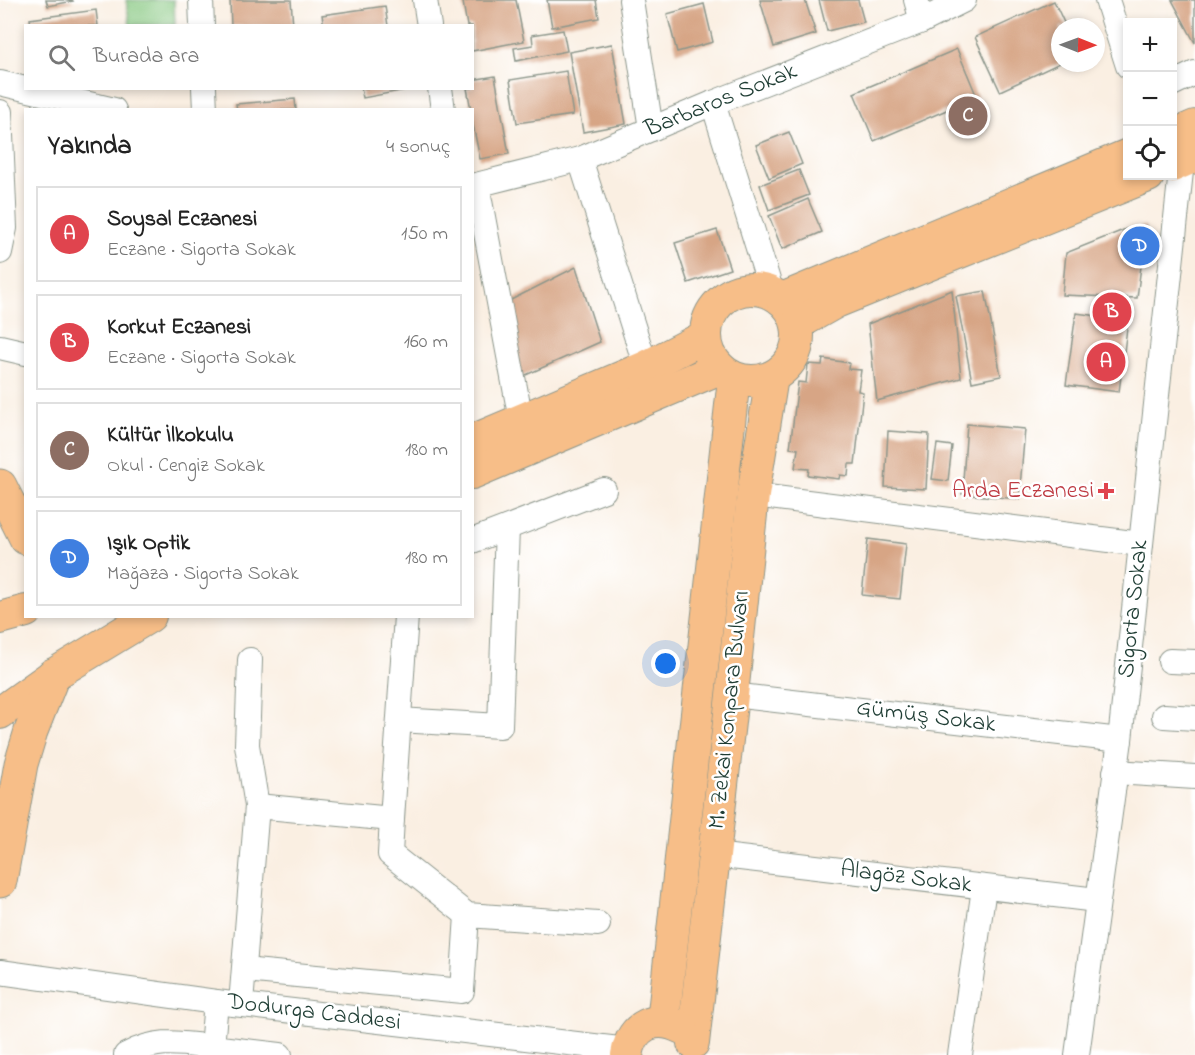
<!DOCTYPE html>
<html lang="tr">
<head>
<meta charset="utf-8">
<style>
	body { margin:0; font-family:"Indie Flower",sans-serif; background:#f6f6f6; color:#222 }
	.controls { position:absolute; right:18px; top:18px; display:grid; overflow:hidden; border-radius:0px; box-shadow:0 3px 9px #0003 }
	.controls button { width:54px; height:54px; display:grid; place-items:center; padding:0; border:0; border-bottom:2px solid #e0e0e0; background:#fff; color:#222; font:30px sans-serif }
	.compass { position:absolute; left:1051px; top:18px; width:54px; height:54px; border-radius:50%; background:#fff; box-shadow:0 3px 9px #0003; rotate:91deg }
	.you { position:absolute; left:666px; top:664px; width:21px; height:21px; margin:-15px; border:4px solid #fff; border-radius:50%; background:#1a73e8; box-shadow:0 0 0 9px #1a73e833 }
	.badge { display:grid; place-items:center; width:39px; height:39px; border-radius:50%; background:#0b8043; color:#fff; font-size:20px; font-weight:700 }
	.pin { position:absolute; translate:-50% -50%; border:3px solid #fff; box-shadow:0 2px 6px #0006 }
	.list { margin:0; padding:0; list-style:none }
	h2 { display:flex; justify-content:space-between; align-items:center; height:78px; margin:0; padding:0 24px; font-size:26px }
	h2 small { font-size:20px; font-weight:400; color:#767676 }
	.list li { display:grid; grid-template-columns:39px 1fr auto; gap:18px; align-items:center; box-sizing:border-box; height:96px; margin:0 12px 12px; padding:0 12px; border:2px solid #e0e0e0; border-radius:0px }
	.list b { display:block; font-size:22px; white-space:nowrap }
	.list p { margin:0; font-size:20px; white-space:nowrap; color:#767676 }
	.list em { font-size:20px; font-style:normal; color:#767676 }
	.icon { flex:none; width:33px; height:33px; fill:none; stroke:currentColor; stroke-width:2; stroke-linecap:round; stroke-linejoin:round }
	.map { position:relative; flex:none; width:1195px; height:1055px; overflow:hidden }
	.search { position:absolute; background:#fff; box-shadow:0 3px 9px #0003; left:24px; top:24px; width:450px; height:66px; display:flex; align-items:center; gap:15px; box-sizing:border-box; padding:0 21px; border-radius:0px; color:#767676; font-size:22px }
	.panel { position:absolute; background:#fff; box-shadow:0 3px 9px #0003; left:24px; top:108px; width:450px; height:510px; border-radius:0px }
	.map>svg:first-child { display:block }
	.green { fill:#86c780; stroke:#52825a; stroke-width:1.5 }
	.building { fill:#d7a585 }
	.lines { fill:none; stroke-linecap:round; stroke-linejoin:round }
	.minor-casing { stroke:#8c968b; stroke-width:26 }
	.major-casing { stroke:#8c968b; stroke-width:34 }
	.highway-casing { stroke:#8c968b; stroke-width:35 }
	.minor { stroke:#fff; stroke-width:24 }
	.major { stroke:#f7be88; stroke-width:32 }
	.highway { stroke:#f7be88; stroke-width:33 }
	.health-dot { fill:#e0444e; stroke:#fff; stroke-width:2 }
	.labels { text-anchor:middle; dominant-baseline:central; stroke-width:5; stroke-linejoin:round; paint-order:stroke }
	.street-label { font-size:24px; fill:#1f3d34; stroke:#fff }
	.health-label { font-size:24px; fill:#be3a42; stroke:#fff; text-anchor:end }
</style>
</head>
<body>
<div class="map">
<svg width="1195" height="1055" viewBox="0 0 1195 1055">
	<rect width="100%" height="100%" fill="#fff"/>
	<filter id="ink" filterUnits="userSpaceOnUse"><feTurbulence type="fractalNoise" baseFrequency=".0167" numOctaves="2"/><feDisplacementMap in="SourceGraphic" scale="12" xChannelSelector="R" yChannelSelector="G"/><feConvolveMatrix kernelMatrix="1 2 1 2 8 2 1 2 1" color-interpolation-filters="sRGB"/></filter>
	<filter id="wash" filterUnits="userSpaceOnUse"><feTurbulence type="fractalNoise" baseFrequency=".008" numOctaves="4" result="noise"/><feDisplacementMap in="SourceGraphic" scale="24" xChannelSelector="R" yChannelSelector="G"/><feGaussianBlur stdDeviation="1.35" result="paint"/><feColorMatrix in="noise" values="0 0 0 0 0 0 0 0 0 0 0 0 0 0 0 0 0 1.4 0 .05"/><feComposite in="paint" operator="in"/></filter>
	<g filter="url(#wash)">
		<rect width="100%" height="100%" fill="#faefe2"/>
		<polygon class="green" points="126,0 174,0 175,25 130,25"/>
		<g id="blocks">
			<g class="building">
				<polygon points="46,0 72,0 73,1 48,6"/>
				<polygon points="230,0 291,0 293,26 231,26"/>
				<polygon points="473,0 516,0 524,41 472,51 472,26 467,26 463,2"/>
				<polygon points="547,0 596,0 599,18 552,27"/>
				<polygon points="760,0 805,0 816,34 774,47"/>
				<polygon points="819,0 858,0 864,22 827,31"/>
				<polygon points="1172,0 1195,0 1195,43"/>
				<polygon points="1054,1 1066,27 1060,27 1060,63 1000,91 975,37"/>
				<polygon points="704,4 713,42 677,52 667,14"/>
				<polygon points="385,6 388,26 324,26 322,15"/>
				<polygon points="96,10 98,26 31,26 30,19"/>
				<polygon points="563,30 567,51 516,61 514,48 533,45 532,35"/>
				<polygon points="612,44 626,124 583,132 569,52"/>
				<polygon points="957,49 977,97 874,141 854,93"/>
				<polygon points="566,71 573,115 517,123 510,80"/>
				<polygon points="495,76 509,154 480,159 472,120 472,110 471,110 467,88 472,88 472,80"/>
				<polygon points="361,88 406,88 406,90 363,98"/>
				<polygon points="295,99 296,110 237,110 236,104"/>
				<polygon points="789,132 802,164 769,178 756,145"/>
				<polygon points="799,170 809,195 769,210 760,185"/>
				<polygon points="808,199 822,232 782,249 769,216"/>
				<polygon points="1146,226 1137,298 1062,295 1066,253 1126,229"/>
				<polygon points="717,230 730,269 688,283 675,243"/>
				<polygon points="576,267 600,342 517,379 505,303"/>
				<polygon points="952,290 961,378 877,401 868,324"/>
				<polygon points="985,291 1001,376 972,382 956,296"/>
				<polygon points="1076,313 1128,320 1119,392 1066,385"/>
				<polygon points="823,359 849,363 848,369 861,370 858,391 863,392 855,464 849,464 848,476 840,475 839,479 808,475 809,469 795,468 798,449 790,448 798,382 806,383 808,364 822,365"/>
				<polygon points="967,424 1025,429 1019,499 962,494"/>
				<polygon points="888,431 929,434 926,489 885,487"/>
				<polygon points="937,444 952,446 948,481 932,479"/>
				<polygon points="868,539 906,544 900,599 862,595"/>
			</g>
		</g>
	</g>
	<g filter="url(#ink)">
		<use href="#blocks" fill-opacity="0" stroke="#8c968b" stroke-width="1.5"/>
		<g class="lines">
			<g class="minor-casing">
				<g id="minor">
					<polyline points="201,0 202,26"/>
					<polyline points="425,0 429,26"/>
					<polyline points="631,0 651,129"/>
					<polyline points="916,0 922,21"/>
					<polyline points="1107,0 1128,66"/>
					<polyline points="0,83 114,110"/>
					<polyline points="1172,84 1195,73"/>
					<polyline points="204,88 205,110"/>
					<polyline points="440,88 443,110"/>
					<polyline points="713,103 772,293"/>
					<polyline points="0,112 5,228 0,252"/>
					<polyline points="580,159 646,367"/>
					<polyline points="477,185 521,420"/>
					<polyline points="472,186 580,159 713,103 922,21 964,0"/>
					<polyline points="0,347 26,353"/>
					<polyline points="753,495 1141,544"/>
					<polyline points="472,541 604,490"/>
					<polyline points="250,660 247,745 257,806"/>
					<polyline points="1170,661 1195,662"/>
					<polyline points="732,695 1120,740"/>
					<polyline points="1164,716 1195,718"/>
					<polyline points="399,720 500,726 507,528"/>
					<polyline points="1115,772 1195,777"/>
					<polyline points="392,819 390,854 467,915 598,924"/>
					<polyline points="714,855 1097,900"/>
					<polyline points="244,970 462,991 467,915"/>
					<polyline points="0,972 216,1002 628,1050"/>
					<polyline points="216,1002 212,1047 280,1055"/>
					<polyline points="241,1004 257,806 392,819 406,616"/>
					<path d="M126 1055C158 1038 178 1043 212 1047"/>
					<polyline points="960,1055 984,888"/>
					<polyline points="1077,1055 1120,740 1182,162"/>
				</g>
			</g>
			<g class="major-casing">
				<g id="major">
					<polyline points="1172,136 1195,126"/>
					<polyline points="1172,166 1195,156"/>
					<circle cx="752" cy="335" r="46"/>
					<polyline points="782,299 1128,155"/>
					<polyline points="797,324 836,302 1148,176"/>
					<polyline points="472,441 646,367 706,336"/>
					<polyline points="472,473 720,368"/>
					<polyline points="0,618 26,611"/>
					<polyline points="0,713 53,675 150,616"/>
					<polyline points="663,1022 734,378"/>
					<polyline points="693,1043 732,695 753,495 772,377"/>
					<path d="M627 1055C632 1025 655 1014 682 1028"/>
				</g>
			</g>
			<g class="highway-casing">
				<g id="highway">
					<polyline points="0,486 26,538"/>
					<polyline points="0,881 21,764 31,731 53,675"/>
				</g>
			</g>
			<use href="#minor" class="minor"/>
			<use href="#major" class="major"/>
			<use href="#highway" class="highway"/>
		</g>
	</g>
	<path class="health-dot" d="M1103 482h6v6h6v6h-6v6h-6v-6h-6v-6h6z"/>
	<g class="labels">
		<g class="street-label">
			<text transform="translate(721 101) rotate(-22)">Barbaros Sokak</text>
			<text transform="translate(1134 609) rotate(-84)">Sigorta Sokak</text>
			<text transform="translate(730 710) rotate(-84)">M. Zekai Konpara Bulvarı</text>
			<text transform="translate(926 717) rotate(7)">Gümüş Sokak</text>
			<text transform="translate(906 878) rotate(7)">Alagöz Sokak</text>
			<text transform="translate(314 1013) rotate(7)">Dodurga Caddesi</text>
		</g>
		<g class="health-label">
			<text x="1094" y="491">Arda Eczanesi</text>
		</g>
	</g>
</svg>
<div class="controls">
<button>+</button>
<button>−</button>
<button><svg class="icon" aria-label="locate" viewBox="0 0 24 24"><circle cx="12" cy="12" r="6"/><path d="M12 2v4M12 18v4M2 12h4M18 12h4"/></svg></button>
</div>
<svg class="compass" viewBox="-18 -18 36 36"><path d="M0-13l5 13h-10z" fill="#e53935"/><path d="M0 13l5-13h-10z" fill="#767676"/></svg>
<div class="you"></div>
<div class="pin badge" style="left:1106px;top:362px;background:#e0444e">A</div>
<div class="pin badge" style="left:1112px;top:312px;background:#e0444e">B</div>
<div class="pin badge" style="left:968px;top:116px;background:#8d6e63">C</div>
<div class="pin badge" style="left:1140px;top:246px;background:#3f7fe0">D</div>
<div class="search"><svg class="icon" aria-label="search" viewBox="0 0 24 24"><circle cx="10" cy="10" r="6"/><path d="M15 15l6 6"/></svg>Burada ara</div>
<section class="panel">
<h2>Yakında<small>4 sonuç</small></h2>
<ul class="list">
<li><span class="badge" style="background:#e0444e">A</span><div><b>Soysal Eczanesi</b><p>Eczane · Sigorta Sokak</p></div><em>150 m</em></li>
<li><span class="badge" style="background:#e0444e">B</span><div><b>Korkut Eczanesi</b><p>Eczane · Sigorta Sokak</p></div><em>160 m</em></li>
<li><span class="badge" style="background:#8d6e63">C</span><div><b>Kültür İlkokulu</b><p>Okul · Cengiz Sokak</p></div><em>180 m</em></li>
<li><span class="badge" style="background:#3f7fe0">D</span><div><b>Işık Optik</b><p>Mağaza · Sigorta Sokak</p></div><em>180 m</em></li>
</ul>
</section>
</div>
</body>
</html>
